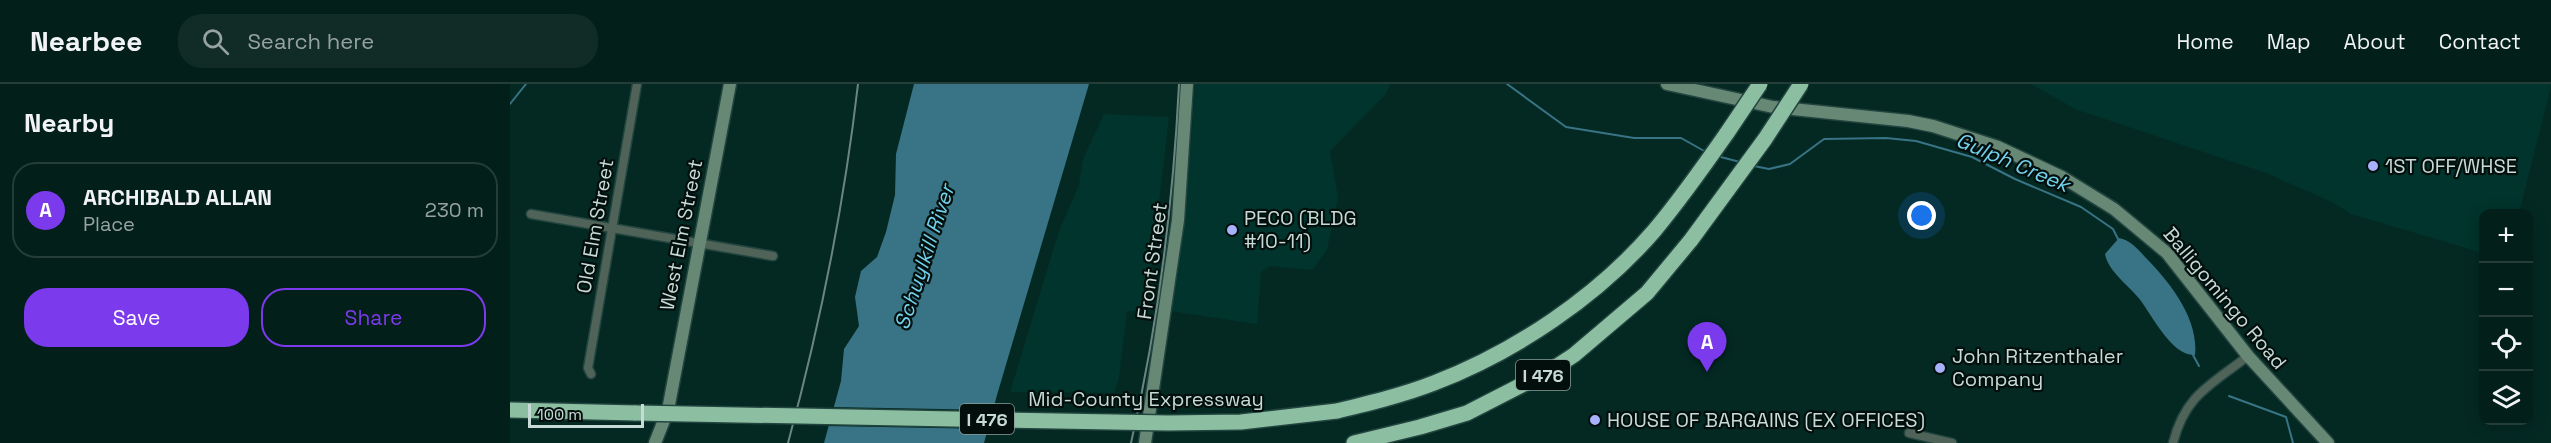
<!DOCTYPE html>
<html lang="en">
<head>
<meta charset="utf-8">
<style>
	body { margin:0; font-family:"Space Grotesk",sans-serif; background:#112c27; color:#f1f3f6 }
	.controls { position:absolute; right:18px; bottom:18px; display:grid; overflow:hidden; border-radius:12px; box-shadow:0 3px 15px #0003 }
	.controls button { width:54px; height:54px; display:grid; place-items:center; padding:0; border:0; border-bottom:2px solid #243d39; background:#031f1a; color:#f1f3f6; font:30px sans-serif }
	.scale { position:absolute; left:18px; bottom:15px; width:116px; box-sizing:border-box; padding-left:6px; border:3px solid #c7dad5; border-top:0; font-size:16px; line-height:21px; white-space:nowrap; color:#c7dad5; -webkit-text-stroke:4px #030f0c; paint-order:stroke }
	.you { position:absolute; left:1412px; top:132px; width:21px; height:21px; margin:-15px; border:4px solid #fff; border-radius:50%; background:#1a73e8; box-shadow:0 0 0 9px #1a73e833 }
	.badge { display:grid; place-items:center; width:39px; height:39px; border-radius:50%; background:#7c3aed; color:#fff; font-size:20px; font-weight:700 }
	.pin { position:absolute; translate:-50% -50px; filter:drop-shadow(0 2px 3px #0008) }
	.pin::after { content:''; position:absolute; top:32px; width:21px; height:18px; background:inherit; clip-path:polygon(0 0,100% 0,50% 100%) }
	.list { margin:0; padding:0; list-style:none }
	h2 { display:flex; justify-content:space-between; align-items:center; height:78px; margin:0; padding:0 24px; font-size:26px }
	h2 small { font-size:20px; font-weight:400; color:#97a2a2 }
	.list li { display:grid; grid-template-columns:39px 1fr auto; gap:18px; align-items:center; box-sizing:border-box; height:96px; margin:0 12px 12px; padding:0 12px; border:2px solid #243d39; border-radius:24px }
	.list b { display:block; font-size:22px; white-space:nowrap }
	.list p { margin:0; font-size:20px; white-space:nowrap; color:#97a2a2 }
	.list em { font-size:20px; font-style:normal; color:#97a2a2 }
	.actions { display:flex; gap:12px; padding:18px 24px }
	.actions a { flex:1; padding:14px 0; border:2px solid #7c3aed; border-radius:24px; text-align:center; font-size:21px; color:#7c3aed }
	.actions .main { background:#7c3aed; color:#fff }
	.icon { flex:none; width:33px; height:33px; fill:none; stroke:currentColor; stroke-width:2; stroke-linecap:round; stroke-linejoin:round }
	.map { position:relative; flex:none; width:2041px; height:359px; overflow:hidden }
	header { display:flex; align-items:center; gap:36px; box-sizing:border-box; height:84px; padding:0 30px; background:#031f1a; border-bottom:2px solid #243d39 }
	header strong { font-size:28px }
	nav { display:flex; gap:33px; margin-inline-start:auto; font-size:21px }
	.search { width:420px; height:54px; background:#112c27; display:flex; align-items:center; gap:15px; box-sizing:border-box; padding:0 21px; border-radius:24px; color:#97a2a2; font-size:22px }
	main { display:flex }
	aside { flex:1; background:#031f1a }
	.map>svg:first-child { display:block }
	.built { fill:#01342c }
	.water { fill:#387485 }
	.pier { fill:#042923 }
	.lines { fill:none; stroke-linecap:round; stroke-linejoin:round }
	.stream { stroke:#387485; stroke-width:2 }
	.street-casing { stroke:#23453f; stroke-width:11 }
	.secondary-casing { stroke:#23453f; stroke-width:15 }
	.highway-casing { stroke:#23453f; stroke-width:18 }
	.street { stroke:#506358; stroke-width:8 }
	.secondary { stroke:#688876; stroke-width:12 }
	.highway { stroke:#8cbfa2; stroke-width:15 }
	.rail { stroke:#6a8680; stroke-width:2 }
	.highway-bridge-casing { stroke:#23453f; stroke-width:18; stroke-linecap:butt }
	.highway-bridge { stroke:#8cbfa2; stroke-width:15 }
	.poi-dot { fill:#a7b1fc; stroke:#030f0c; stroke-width:2 }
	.labels { text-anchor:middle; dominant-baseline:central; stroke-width:4.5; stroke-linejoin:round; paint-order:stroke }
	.shield { fill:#030f0c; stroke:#8c9d99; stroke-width:1.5 }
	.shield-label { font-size:18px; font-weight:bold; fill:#c7dad5 }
	.poi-label { font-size:20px; fill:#c7dad5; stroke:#030f0c; text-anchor:start }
	.street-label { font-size:20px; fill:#c7dad5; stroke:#030f0c }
	.water-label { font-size:21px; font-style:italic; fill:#73d2ed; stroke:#030f0c }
</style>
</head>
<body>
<header>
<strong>Nearbee</strong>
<div class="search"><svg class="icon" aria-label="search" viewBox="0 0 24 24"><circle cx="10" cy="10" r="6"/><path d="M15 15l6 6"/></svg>Search here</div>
<nav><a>Home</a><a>Map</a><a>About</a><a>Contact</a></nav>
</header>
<main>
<aside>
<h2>Nearby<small></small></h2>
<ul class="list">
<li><span class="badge">A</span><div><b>ARCHIBALD ALLAN</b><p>Place</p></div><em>230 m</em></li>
</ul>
<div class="actions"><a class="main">Save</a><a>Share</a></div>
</aside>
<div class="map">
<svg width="2041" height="359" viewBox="0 0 2041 359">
	<rect width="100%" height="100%" fill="#042923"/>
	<g class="built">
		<polygon points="685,0 880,0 876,10 820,67 828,114 817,166 802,186 760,182 751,188 747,240 659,227 680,69"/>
		<polygon points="1521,0 2041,0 2041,2 2009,129 1974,129 1973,169 1841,130 1824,119 1756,89 1565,25"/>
		<polygon points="594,30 659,33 636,228 617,227 609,293 604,309 500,308 549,147 569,101 573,75"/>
	</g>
	<g class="water">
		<polygon points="404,0 579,0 487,311 474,359 314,359 331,297 334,265 349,242 345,213 351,187 367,173 376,148 385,111 386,70"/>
		<path d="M1609 154C1620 156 1628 165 1635 173 1660 198 1689 235 1685 271 1663 273 1642 232 1631 217 1621 203 1598 188 1595 170Z"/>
	</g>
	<polygon class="pier" points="321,323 486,326 481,345 316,342"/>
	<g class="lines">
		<g class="stream">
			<polyline points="997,0 1056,43 1124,54 1171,54 1196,68"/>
			<polyline points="0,20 16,0"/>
			<polyline points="1207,72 1230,78"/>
			<polyline points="1244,82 1259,85 1280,80 1314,55 1376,54 1406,57 1462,73 1505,95 1571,123 1603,145 1609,157"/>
			<polyline points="1683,271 1689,282"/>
			<polyline points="1719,312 1776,333 1783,359"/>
		</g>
		<g class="street-casing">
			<g id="street">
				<polyline points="21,130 263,172"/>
				<polyline points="81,290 78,284 127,0"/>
				<polyline points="1399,349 1442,359"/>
				<path d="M1663 359C1675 311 1701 301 1738 272"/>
			</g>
		</g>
		<g class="secondary-casing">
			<g id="secondary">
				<polyline points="1157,0 1263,23 1398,37 1423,42 1488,63 1552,93 1604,125 1657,169 1738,272 1818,359"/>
				<polyline points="145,359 158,326 220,0"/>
				<polyline points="635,359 668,136 677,0"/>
			</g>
		</g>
		<g class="highway-casing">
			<g id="highway">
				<polyline points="0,326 126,329"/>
				<path d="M827 327C860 319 893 311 924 299 1005 268 1087 213 1144 147 1170 116 1194 82 1217 49"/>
				<polyline points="844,359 910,343 957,329 1041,286 1064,271 1137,209 1181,156"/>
			</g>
		</g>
		<use href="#street" class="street"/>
		<use href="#secondary" class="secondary"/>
		<use href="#highway" class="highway"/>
		<g class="rail">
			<path d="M278 359C310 241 334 122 348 0"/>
			<path d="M621 359C648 241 663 121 669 0"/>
		</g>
		<g class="highway-bridge-casing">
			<g id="highway-bridge">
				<polyline points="1217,49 1250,0"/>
				<polyline points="1181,156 1255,55 1291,0"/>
				<polyline points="126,329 658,339 731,338 827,327"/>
			</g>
		</g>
		<use href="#highway-bridge" class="highway-bridge"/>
	</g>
	<g class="poi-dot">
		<circle cx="1863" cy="82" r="6"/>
		<circle cx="722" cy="146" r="6"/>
		<circle cx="1430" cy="284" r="6"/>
		<circle cx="1085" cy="336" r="6"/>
	</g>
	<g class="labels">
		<g class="shield">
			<rect x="1006" y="276" width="54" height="30" rx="4.5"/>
			<rect x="450" y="320" width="54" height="30" rx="4.5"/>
		</g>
		<g class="shield-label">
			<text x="1033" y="291">I 476</text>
			<text x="477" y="335">I 476</text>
		</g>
		<g class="poi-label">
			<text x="1875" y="82">1ST OFF/WHSE</text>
			<text x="734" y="134">PECO (BLDG<tspan x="734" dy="23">#10-11)</tspan></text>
			<text x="1442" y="272">John Ritzenthaler<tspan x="1442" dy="23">Company</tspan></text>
			<text x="1097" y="336">HOUSE OF BARGAINS (EX OFFICES)</text>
		</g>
		<g class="street-label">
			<text transform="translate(85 142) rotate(-80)">Old Elm Street</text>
			<text transform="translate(171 151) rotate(-79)">West Elm Street</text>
			<text transform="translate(642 177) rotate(-82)">Front Street</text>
			<text transform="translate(1715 214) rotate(50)">Balligomingo Road</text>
			<text x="636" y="315">Mid-County Expressway</text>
		</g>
		<g class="water-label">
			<text transform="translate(1503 78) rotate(23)">Gulph Creek</text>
			<text transform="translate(414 173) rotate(-72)">Schuylkill River</text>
		</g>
	</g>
</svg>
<div class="controls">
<button>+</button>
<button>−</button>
<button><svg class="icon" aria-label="locate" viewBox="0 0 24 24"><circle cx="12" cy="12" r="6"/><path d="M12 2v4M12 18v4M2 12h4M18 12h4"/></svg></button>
<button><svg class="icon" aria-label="layers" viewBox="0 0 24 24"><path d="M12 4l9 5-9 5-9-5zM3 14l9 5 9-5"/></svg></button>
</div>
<div class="scale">100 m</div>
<div class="you"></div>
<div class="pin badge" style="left:1197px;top:288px">A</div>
</div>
</main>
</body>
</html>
